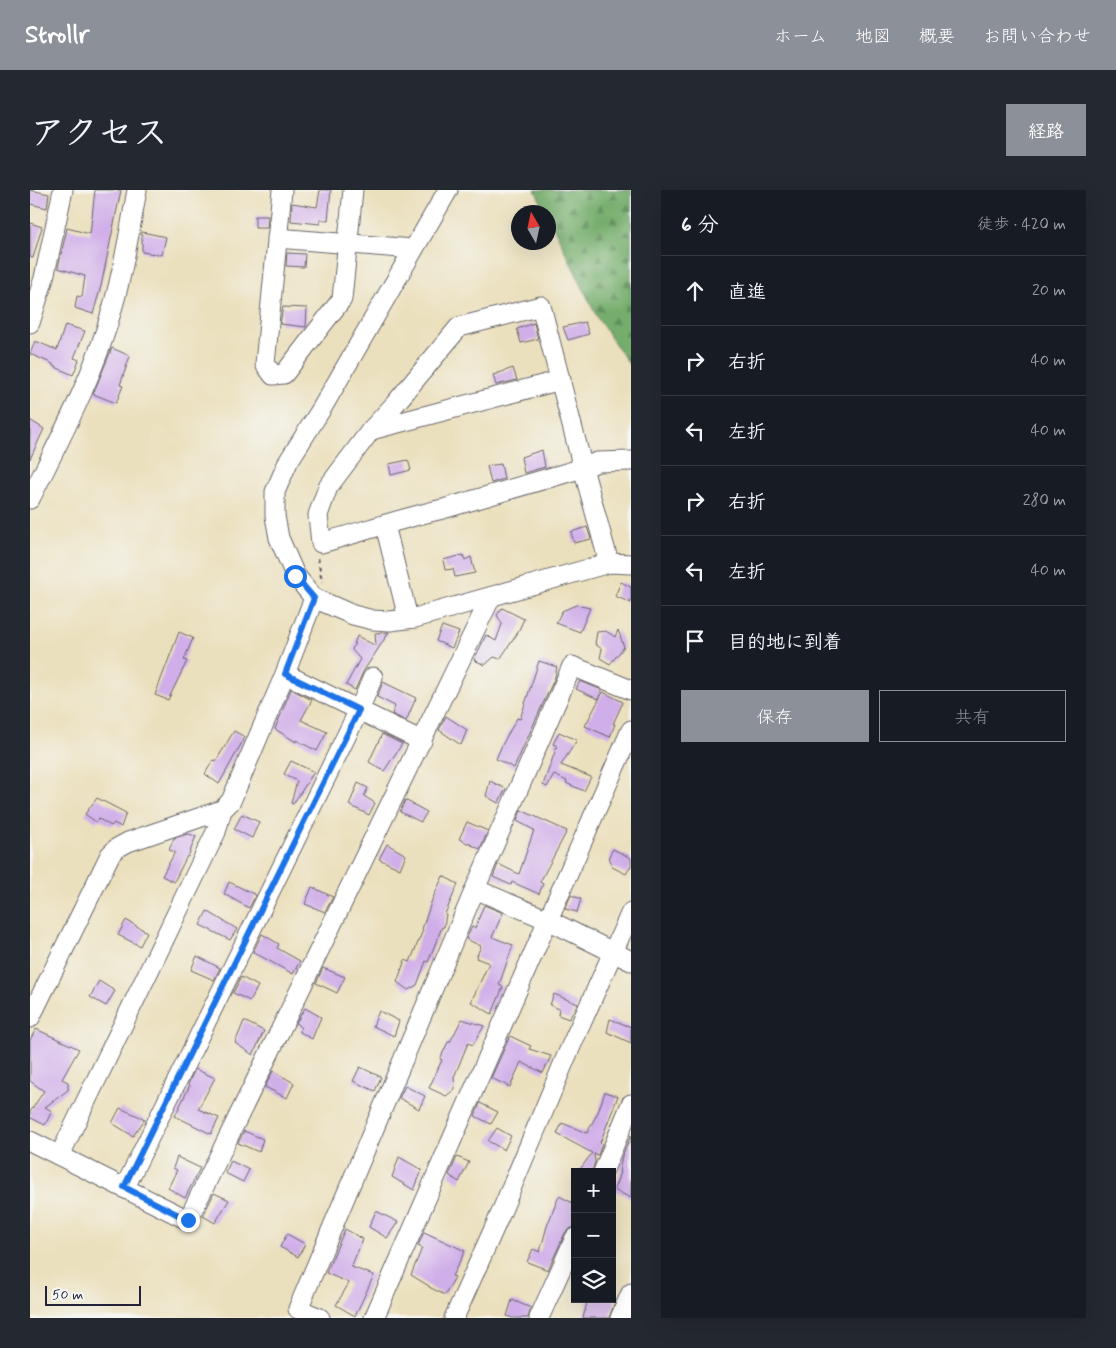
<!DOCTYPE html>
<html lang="ja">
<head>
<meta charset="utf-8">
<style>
	body { margin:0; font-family:Mynerve,"Klee One",sans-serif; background:#242831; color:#f1f3f6 }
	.controls { position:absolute; right:15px; bottom:15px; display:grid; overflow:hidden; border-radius:0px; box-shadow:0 5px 20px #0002 }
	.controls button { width:45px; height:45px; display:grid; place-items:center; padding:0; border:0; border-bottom:1px solid #363941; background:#171b24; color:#f1f3f6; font:25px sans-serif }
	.compass { position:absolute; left:481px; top:15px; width:45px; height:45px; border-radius:50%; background:#171b24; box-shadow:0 5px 20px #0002; rotate:351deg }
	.scale { position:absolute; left:15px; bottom:12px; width:96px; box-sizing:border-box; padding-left:5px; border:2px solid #22223b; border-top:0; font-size:14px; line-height:18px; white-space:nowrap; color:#22223b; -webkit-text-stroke:4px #f6f6f2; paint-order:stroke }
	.stop { position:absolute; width:15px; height:15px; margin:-11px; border:4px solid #1a73e8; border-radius:50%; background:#fff }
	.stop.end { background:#1a73e8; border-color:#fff; box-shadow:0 1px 5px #0008 }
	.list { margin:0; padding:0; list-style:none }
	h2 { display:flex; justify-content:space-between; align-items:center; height:65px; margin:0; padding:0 20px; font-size:21px }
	h2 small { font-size:16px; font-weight:400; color:#9ea1a6 }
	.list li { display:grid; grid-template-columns:32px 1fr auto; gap:15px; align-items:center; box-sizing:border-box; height:70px; padding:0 20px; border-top:1px solid #363941 }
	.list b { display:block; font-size:19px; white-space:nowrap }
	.list em { font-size:16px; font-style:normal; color:#9ea1a6 }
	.actions { display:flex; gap:10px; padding:15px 20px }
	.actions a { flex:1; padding:11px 0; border:1px solid #8c9099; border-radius:0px; text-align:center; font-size:18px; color:#8c9099 }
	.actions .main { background:#8c9099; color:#fff }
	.icon { flex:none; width:28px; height:28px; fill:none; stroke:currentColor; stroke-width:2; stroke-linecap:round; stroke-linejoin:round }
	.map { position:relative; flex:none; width:601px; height:1128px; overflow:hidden; border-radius:0px }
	header { display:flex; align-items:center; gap:30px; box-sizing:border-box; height:70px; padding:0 25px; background:#8c9099; color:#fff }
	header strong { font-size:24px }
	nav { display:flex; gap:28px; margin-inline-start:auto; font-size:18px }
	.intro { display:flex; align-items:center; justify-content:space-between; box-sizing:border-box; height:120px; padding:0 30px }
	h1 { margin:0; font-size:35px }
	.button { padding:12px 22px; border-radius:0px; background:#8c9099; color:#fff; font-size:18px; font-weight:700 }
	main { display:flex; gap:30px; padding:0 30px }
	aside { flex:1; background:#171b24; border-radius:0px; box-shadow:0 5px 20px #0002 }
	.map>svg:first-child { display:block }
	.forest { fill:url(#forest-firs); stroke:#4b6854 }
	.building { fill:#d0aee9 }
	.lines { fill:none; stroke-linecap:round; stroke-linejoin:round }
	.minor-casing { stroke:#686468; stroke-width:21 }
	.path { stroke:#686468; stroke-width:2.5; stroke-dasharray:4 4; stroke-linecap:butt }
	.minor { stroke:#fff; stroke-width:19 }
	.route { stroke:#1a73e8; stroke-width:6 }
</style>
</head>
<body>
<header>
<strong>Strollr</strong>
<nav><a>ホーム</a><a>地図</a><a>概要</a><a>お問い合わせ</a></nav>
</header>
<div class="intro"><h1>アクセス</h1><a class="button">経路</a></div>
<main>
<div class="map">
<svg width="601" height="1128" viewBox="0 0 601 1128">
	<defs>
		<pattern id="forest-firs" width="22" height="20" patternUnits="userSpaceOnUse" patternTransform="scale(1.25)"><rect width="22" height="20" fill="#74ad6c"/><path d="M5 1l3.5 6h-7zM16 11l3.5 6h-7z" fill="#5f8c5a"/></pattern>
	</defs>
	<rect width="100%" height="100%" fill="#f6f6f2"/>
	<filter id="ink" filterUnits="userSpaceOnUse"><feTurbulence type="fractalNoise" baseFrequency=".02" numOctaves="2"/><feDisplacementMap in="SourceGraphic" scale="10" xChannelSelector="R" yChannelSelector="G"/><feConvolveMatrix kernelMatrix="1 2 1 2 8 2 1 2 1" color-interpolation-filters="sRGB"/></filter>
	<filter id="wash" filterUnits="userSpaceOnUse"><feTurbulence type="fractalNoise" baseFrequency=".0096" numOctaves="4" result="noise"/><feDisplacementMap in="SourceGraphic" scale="20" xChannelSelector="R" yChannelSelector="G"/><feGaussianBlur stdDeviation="1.12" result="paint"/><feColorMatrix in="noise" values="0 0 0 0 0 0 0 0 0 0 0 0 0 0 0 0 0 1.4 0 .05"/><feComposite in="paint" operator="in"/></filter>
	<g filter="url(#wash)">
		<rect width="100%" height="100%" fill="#ebe0bd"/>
		<polygon class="forest" points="505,0 601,0 601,177 568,129 519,28 518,22 516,22"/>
		<g id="blocks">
			<g class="building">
				<polygon points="0,0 19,4 17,18 0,14"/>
				<polygon points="65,0 91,0 71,96 63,124 45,118 47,106 52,107 55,86 28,78 37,38 60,44"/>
				<polygon points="290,0 301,0 298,30 290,30 290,34 261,31 262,13 287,17"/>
				<polygon points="225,26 238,26 237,38 225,38"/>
				<polygon points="0,33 12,37 3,68 0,67"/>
				<polygon points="112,42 136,47 132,65 112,62"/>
				<polygon points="257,63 275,64 274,77 256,76"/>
				<polygon points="253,117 277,118 276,137 250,134"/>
				<polygon points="555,132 559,144 538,150 533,137"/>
				<polygon points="504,133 508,149 491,153 487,139"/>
				<polygon points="35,135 55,141 44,168 49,170 43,185 23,176 23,174 0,164 5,151 27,160"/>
				<polygon points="82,158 100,166 90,195 93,196 86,213 63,204"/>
				<polygon points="483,178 487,190 466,195 463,185"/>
				<polygon points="0,230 14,239 0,269"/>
				<polygon points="512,260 515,277 494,283 491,267"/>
				<polygon points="378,270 381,280 361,285 359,274"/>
				<polygon points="471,274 474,289 461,293 457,276"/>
				<polygon points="557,337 561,349 544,353 541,342"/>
				<polygon points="433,365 435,370 441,367 445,383 425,387 423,379 415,380 413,370"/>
				<polygon points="591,392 601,397 601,413 585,406"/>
				<polygon points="546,415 560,418 550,442 526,433 532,421"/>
				<polygon points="472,418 494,429 487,444 470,469 464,467 455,475 444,470 456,445 466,451 472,434 467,425"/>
				<polygon points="412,436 429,442 422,458 406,451"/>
				<polygon points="588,440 594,457 580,474 570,468 572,459 565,454 567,442 576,441 585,447"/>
				<polygon points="149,442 163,448 154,470 157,471 138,510 125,505"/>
				<polygon points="359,442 333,482 325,500 316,495 330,469 322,460 327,446 346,456 345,443"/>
				<polygon points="509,471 527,477 525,487 484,578 466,569 472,555 487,528 490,529"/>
				<polygon points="550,491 572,500 568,509 546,499"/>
				<polygon points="353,492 386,508 376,531 362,524 365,516 347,507"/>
				<polygon points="261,499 282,510 271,530 297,542 287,561 266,550 266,552 245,539"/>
				<polygon points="573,502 593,512 583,534 585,534 580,547 555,536"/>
				<polygon points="416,526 437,540 431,555 409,540"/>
				<polygon points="204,541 215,547 189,594 175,584 183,570 186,571"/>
				<polygon points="529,542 547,550 531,575 561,587 554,601 536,593 537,591 524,585 517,597 513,595 527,556 523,554"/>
				<polygon points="352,544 372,554 354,581 339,572"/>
				<polygon points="261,571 284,582 263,614 261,613 267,591 254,584"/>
				<polygon points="460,591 476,599 468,613 456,606"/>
				<polygon points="328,593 338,598 334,606 345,613 339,625 319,615"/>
				<polygon points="67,608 96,623 91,637 84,633 81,636 69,629 66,632 55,624"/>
				<polygon points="375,610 397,622 391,632 370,622"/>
				<polygon points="491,620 537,641 510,692 513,694 509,704 482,692 481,695 463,687 468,674 489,684 504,640 487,631"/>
				<polygon points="212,624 229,632 222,648 204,639"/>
				<polygon points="437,632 458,641 450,659 429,649"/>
				<polygon points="158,644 166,646 158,667 157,666 144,692 132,686 145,662 139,660 144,648"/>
				<polygon points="357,654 376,665 370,679 349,669"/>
				<polygon points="583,659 601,668 601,676 596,684 582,677 579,666"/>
				<polygon points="413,686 428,694 415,724 416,724 414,737 412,737 398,772 396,771 387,795 378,800 367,792 375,770 380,772 393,740 392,739 402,710"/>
				<polygon points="199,692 226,705 219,718 194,704"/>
				<polygon points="282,697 303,707 295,722 275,714"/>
				<polygon points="541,705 551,709 547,722 535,719"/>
				<polygon points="454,715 473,723 462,747 483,755 469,795 473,797 462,824 441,812 459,773 446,768 451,756 436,749 442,737 445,738"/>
				<polygon points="177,721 207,739 200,750 170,735"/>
				<polygon points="96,730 117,742 110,756 88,745"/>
				<polygon points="232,744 249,754 247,758 270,771 263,784 223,762"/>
				<polygon points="167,766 190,778 184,790 161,780"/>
				<polygon points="293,778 315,787 307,803 286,793"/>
				<polygon points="211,787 228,796 220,811 203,803"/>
				<polygon points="69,791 85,801 76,816 60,807"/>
				<polygon points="524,804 548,814 539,829 528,825 529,819 520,815"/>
				<polygon points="275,818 291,827 282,849 270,842 271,838 266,833"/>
				<polygon points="349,821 369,831 364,846 343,836"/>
				<polygon points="432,829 454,836 443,855 438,853 424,887 425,899 416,906 399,898 412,870 410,869 418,852 420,852"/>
				<polygon points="580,829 601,837 601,853 577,842"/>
				<polygon points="214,831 234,841 223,865 205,853"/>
				<polygon points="6,839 49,859 32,889 38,892 38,900 15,917 22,921 15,935 1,928 0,929 0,922 14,901 0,891 0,850"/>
				<polygon points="480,846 501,856 499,859 521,866 513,883 491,872 480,897 461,888"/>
				<polygon points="330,877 351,887 345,901 323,891"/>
				<polygon points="165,879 185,888 168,919 189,928 181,944 145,926 160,895 158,894"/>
				<polygon points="243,881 264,893 257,908 235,897"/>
				<polygon points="375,896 395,906 389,919 369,908"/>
				<polygon points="575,902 588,906 570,953 572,954 568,965 564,964 565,972 562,982 548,982 562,963 527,944 532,933 557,943 568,922"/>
				<polygon points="450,913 468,922 461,934 445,926"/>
				<polygon points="90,918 115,929 103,946 82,933"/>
				<polygon points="467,938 481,946 474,960 458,951"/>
				<polygon points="214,941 233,949 229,962 208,953"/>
				<polygon points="601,945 601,1008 584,1000 590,982 589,982 592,966"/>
				<polygon points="147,967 170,978 155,1008 138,998 147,980 143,978"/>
				<polygon points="369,967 392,980 384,1000 362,987"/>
				<polygon points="427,967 439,972 429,992 419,985"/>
				<polygon points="201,971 219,980 213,992 195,983"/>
				<polygon points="184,1003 199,1010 185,1033 173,1026"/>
				<polygon points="529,1006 545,1014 545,1037 539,1039 535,1043 518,1080 497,1072 503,1059 510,1062 517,1036"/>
				<polygon points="346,1021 368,1032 357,1048 339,1037"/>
				<polygon points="315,1039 333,1049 321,1077 344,1085 325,1126 306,1115 319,1093 296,1083"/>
				<polygon points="394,1042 435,1061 422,1086 425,1087 415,1105 399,1097 399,1096 381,1085 392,1058 388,1056"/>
				<polygon points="257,1044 275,1054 268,1067 250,1057"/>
				<polygon points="558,1109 586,1109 579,1128 553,1128"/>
				<polygon points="482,1110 501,1118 498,1128 482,1128 477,1126"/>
			</g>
		</g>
	</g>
	<g filter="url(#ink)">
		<use href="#blocks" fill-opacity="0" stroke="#686468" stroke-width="1"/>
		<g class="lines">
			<g class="minor-casing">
				<g id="minor">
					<polyline points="252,0 235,174 243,185 254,184 312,109 323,0"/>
					<polyline points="418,0 292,218 258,272 245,302 245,326 249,348 265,385 284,408 323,425 343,430 360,431 385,428 579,373 601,374"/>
					<polyline points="247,48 383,59"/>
					<polyline points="0,133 14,88 33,0"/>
					<polyline points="341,240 531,190"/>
					<path d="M0 309C31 247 65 184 83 116 94 78 100 39 107 0"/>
					<polyline points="355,335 378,428"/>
					<path d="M579 373 553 278 511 116 429 137 365 214 341 240 298 297 288 325 291 353C332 342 372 328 413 319L553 278 567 272 601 271"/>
					<polyline points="255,484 392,551"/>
					<polyline points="445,699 518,730 601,771"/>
					<polyline points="0,828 80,665 87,658 98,652 192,620 201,611 255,484 284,408"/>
					<polyline points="0,951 158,1030 461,407"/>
					<polyline points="30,965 186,642 192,620"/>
					<polyline points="573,982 601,914"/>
					<polyline points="95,997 329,520 343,487"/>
					<polyline points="290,1128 268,1119 445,699 542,476 601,500"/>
					<polyline points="344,1128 601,540"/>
					<polyline points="424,1128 470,1025 537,865 601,722"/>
					<polyline points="509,1128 545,1048"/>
					<polyline points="590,1128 601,1103"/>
				</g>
			</g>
			<polyline class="path" points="288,368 292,392"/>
			<use href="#minor" class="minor"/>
		</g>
	</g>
	<g class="lines" filter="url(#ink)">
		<polyline class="route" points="158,1030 94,997 329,520 255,484 284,408 265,386"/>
	</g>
</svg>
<div class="controls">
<button>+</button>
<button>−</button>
<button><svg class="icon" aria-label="layers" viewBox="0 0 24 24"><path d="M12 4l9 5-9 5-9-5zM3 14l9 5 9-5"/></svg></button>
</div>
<svg class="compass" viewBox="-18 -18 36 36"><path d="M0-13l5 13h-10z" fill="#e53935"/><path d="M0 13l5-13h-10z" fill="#9ea1a6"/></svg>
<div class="scale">50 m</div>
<div class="stop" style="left:265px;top:386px"></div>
<div class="stop end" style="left:158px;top:1030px"></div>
</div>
<aside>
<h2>6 分<small>徒歩 · 420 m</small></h2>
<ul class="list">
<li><svg class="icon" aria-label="ahead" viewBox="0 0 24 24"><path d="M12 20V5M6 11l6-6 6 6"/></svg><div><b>直進</b></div><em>20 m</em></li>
<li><svg class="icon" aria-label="right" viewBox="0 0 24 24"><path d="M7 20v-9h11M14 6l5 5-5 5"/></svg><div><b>右折</b></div><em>40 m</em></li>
<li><svg class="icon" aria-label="left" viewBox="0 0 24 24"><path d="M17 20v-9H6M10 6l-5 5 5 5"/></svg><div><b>左折</b></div><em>40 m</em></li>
<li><svg class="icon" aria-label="right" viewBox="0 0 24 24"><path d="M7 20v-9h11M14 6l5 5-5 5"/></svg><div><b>右折</b></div><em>280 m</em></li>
<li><svg class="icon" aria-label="left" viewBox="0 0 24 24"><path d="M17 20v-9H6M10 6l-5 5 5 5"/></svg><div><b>左折</b></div><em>40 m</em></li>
<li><svg class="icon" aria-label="arrive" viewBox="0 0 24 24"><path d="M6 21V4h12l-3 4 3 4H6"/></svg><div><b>目的地に到着</b></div></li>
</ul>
<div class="actions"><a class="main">保存</a><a>共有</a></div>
</aside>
</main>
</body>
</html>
